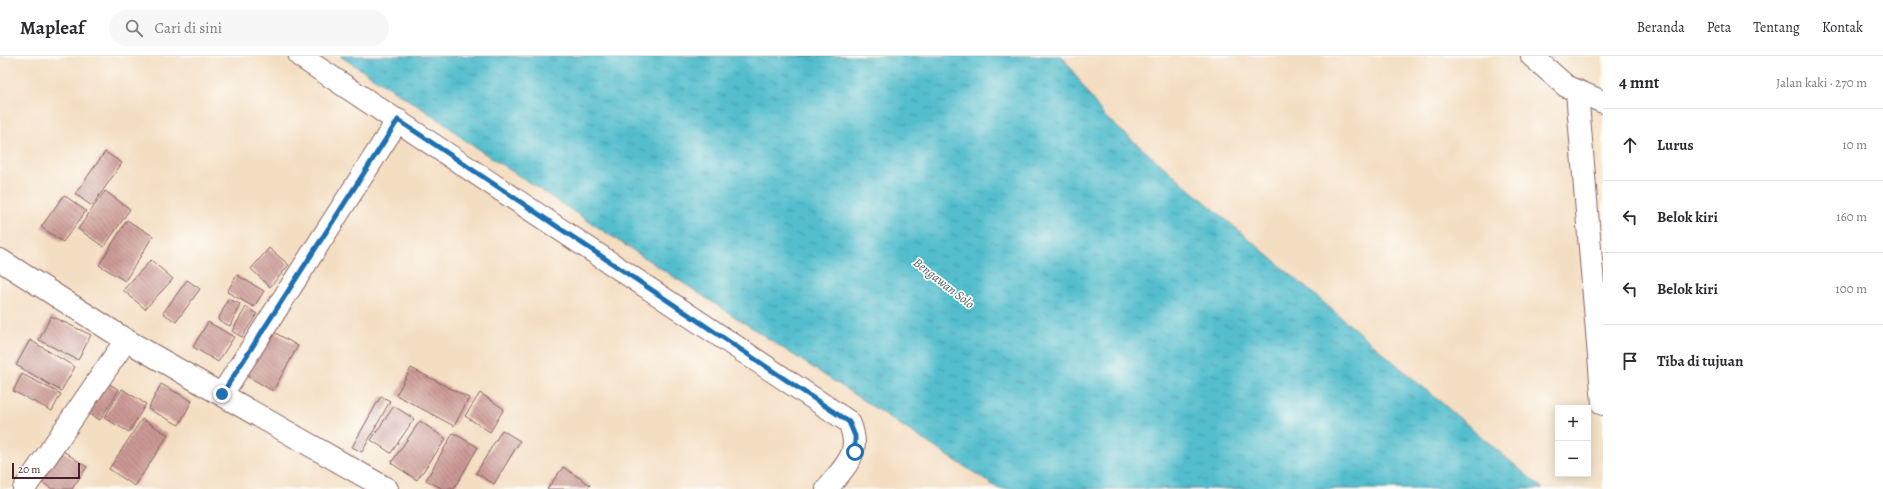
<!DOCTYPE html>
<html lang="id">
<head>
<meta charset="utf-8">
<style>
	body { margin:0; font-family:Alegreya,serif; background:#f7f7f7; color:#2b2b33 }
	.controls { position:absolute; right:12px; bottom:12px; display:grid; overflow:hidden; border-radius:0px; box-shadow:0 2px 10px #0003 }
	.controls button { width:36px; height:36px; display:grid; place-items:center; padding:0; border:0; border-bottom:1px solid #e1e1e2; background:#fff; color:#2b2b33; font:20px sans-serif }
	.scale { position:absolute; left:12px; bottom:10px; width:68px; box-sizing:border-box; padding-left:4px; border:2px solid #4a1f2b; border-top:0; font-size:11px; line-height:14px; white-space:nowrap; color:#4a1f2b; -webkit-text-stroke:3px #fdfcf7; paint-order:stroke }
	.stop { position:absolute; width:12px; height:12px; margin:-9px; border:3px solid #1f6fb2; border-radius:50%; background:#fff }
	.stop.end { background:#1f6fb2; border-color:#fff; box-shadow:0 1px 4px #0008 }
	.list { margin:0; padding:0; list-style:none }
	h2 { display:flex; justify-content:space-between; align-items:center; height:52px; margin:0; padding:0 16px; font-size:17px }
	h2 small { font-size:13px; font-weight:400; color:#7c7c81 }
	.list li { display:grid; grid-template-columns:26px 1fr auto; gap:12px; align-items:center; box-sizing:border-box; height:72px; padding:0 16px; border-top:1px solid #e1e1e2 }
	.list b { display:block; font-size:15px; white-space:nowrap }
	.list em { font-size:13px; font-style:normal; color:#7c7c81 }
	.icon { flex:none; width:22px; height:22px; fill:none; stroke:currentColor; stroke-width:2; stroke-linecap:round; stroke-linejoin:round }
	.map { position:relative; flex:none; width:1603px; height:433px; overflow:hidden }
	header { display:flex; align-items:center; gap:24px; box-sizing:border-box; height:56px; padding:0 20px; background:#fff; border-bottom:1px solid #e1e1e2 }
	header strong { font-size:19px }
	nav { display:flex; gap:22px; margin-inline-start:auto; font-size:14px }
	.search { width:280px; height:36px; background:#f7f7f7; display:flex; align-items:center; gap:10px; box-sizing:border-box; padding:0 14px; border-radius:22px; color:#7c7c81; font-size:15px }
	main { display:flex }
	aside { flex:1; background:#fff }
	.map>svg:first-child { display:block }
	.water { fill:url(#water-ripples); stroke:#4e6e7c }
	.building { fill:url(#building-back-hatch) }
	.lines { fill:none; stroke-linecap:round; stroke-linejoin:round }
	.minor-casing { stroke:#866260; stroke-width:24 }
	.minor { stroke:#fff; stroke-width:22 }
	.route { stroke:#1f6fb2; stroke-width:5 }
	.labels { text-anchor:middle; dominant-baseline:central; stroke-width:3.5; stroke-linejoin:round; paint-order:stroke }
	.water-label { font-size:13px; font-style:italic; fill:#4d5e6c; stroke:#fdfcf7 }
</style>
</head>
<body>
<header>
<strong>Mapleaf</strong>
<div class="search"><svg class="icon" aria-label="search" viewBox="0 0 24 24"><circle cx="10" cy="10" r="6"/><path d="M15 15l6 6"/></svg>Cari di sini</div>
<nav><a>Beranda</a><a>Peta</a><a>Tentang</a><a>Kontak</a></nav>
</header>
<main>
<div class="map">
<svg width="1603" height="433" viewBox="0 0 1603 433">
	<defs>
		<pattern id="water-ripples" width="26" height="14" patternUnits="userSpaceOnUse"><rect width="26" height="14" fill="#52bdcd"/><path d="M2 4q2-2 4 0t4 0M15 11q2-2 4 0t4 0" fill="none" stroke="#4699a7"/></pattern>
		<pattern id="building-back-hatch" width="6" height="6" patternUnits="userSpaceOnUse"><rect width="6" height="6" fill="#cb9894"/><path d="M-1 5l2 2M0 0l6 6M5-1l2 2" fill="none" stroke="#a77b79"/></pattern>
	</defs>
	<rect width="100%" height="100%" fill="#fdfcf7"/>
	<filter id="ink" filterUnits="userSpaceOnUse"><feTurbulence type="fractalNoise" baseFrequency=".025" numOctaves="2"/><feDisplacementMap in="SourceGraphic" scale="8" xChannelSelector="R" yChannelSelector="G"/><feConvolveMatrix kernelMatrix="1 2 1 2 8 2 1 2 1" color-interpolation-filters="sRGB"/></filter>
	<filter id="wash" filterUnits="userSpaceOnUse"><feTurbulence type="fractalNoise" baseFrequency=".012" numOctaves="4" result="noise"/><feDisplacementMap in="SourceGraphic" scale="16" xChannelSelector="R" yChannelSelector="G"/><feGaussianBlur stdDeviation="0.9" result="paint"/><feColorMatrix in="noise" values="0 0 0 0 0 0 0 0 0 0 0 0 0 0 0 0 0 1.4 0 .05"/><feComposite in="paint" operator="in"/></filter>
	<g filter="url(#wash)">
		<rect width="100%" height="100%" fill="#f4dec2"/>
		<polygon class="water" points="340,0 1062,0 1104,60 1543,433 999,433 467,86 443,66"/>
		<g id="blocks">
			<g class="building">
				<polygon points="105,96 122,107 92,150 75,138"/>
				<polygon points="105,135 130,153 104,191 78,173"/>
				<polygon points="64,139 86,155 63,186 41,171"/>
				<polygon points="127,164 153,180 125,225 99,209"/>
				<polygon points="269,192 289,209 270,231 251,213"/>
				<polygon points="151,204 173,223 145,253 123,234"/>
				<polygon points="237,219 264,235 254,251 227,236"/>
				<polygon points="187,224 200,233 176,266 163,257"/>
				<polygon points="228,243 240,248 230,270 218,264"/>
				<polygon points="246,251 257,258 242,281 232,275"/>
				<polygon points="51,260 91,279 78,304 39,284"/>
				<polygon points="208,266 234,281 218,306 193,291"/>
				<polygon points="267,272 298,290 273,335 242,317"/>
				<polygon points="30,284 75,311 61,335 16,309"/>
				<polygon points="411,312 469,342 454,370 396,339"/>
				<polygon points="22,318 61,338 52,355 13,335"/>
				<polygon points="105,325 119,334 100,364 85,355"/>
				<polygon points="161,328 192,345 179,369 148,353"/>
				<polygon points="122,333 146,348 129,376 104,362"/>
				<polygon points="480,337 504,353 490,376 465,360"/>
				<polygon points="381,340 390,345 362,396 352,391"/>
				<polygon points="394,350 414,363 391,397 371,384"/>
				<polygon points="142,363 168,379 135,430 109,413"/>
				<polygon points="420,365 446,383 417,424 391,407"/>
				<polygon points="502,374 520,385 494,428 476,417"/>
				<polygon points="453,377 478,391 454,433 443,433 426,424"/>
				<polygon points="60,393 87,411 72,433 52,433 39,424"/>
				<polygon points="563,411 590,429 587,433 547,433"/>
			</g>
		</g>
	</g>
	<g filter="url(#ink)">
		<use href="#blocks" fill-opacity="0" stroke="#866260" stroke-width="1"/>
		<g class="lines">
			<g class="minor-casing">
				<g id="minor">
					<path d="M300 0 849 366C863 398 845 409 827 433"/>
					<polyline points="1532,0 1566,30 1603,46"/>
					<polyline points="1577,36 1603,348"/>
					<polyline points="0,204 126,284 387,433"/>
					<polyline points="222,338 398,64"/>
					<polyline points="24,433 126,284"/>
				</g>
			</g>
			<use href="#minor" class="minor"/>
		</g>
	</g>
	<g class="lines" filter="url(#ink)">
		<polyline class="route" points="222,338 398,64 849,366 855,380 855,396"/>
	</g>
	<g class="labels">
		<g class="water-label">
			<text transform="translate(944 227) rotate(38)">Bengawan Solo</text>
		</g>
	</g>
</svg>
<div class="controls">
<button>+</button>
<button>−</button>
</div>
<div class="scale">20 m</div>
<div class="stop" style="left:855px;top:396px"></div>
<div class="stop end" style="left:222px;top:338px"></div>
</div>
<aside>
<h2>4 mnt<small>Jalan kaki · 270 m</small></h2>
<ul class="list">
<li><svg class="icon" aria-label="ahead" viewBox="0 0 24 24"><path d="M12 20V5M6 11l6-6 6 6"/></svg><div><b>Lurus</b></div><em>10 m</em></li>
<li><svg class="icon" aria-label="left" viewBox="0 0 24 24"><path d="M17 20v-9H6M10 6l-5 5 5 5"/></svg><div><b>Belok kiri</b></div><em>160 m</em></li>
<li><svg class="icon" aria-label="left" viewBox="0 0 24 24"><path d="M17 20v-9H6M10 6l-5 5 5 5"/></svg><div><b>Belok kiri</b></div><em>100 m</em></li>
<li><svg class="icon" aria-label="arrive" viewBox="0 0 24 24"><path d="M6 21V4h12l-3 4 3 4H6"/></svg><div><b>Tiba di tujuan</b></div></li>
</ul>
</aside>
</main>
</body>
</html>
